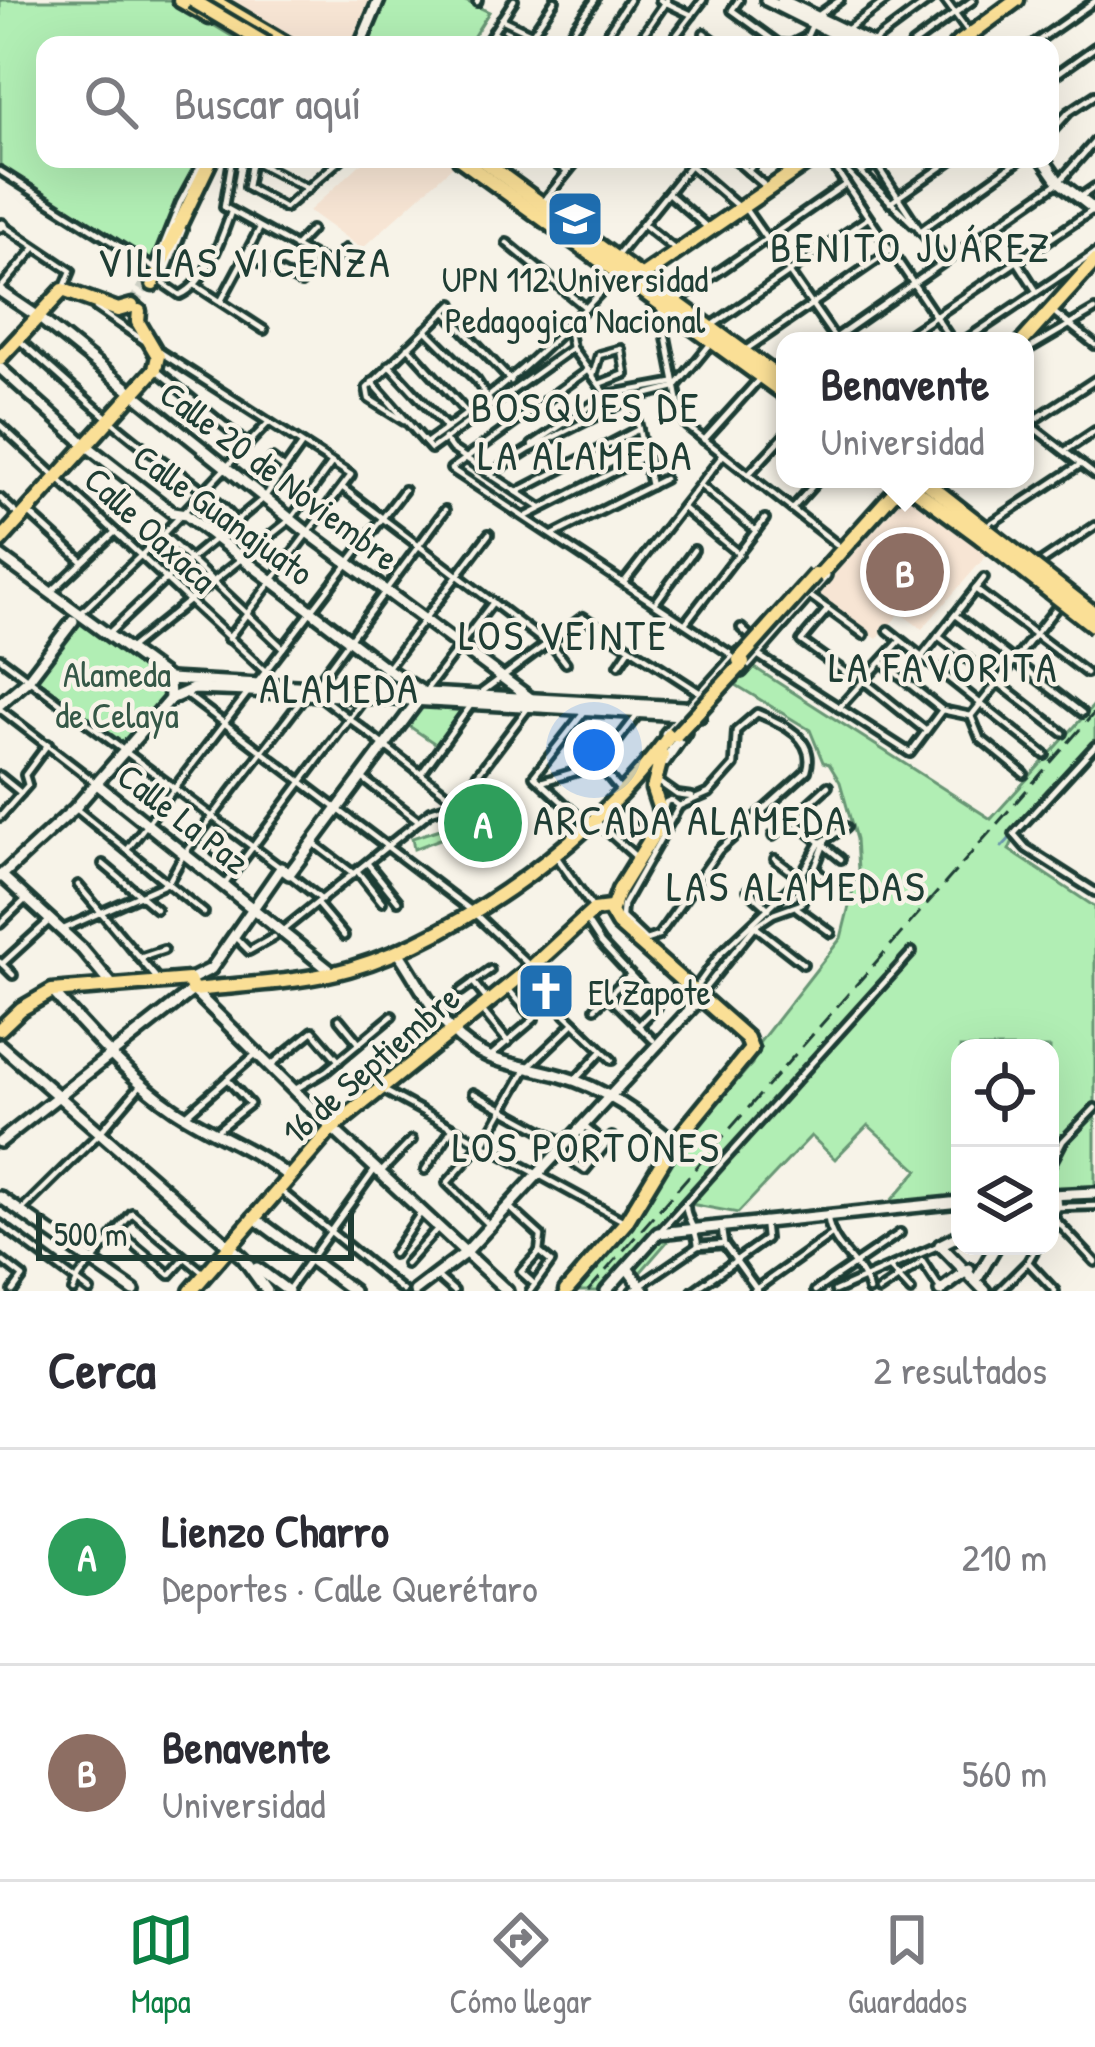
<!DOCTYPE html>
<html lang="es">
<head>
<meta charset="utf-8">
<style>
	body { margin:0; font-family:"Patrick Hand",sans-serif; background:#f7f7f7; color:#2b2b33 }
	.controls { position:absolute; right:36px; bottom:36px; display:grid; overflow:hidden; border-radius:24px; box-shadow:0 12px 48px #0002 }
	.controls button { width:108px; height:108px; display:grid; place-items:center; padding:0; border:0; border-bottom:3px solid #e1e1e2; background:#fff; color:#2b2b33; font:60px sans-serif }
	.scale { position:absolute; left:36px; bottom:30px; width:318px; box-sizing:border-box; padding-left:12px; border:6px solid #1f3d34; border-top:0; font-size:33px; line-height:42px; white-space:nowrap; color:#1f3d34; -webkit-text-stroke:9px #f7f3e8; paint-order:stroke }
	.you { position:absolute; left:594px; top:750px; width:42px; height:42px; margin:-30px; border:9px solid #fff; border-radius:50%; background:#1a73e8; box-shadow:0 0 0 18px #1a73e833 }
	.badge { display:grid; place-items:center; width:78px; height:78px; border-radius:50%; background:#0b8043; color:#fff; font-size:39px; font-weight:700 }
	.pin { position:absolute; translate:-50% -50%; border:6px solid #fff; box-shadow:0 3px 12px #0006 }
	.popup { position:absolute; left:776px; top:332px; width:258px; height:156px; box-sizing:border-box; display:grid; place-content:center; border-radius:24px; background:#fff; filter:drop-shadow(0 3px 9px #0005); font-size:39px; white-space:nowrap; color:#7c7c81 }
	.popup b { font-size:45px; color:#2b2b33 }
	.popup::after { content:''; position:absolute; left:50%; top:100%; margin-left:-24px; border:24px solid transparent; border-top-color:#fff }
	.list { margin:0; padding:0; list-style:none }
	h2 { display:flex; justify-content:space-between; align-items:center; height:156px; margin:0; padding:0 48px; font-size:51px }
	h2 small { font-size:39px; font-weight:400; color:#7c7c81 }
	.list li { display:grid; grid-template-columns:78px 1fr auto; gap:36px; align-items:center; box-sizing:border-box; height:216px; padding:0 48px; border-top:3px solid #e1e1e2 }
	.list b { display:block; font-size:45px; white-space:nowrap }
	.list p { margin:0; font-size:39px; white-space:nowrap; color:#7c7c81 }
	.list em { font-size:39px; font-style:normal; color:#7c7c81 }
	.icon { flex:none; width:66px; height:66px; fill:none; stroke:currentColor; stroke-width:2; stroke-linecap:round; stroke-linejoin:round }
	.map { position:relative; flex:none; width:1095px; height:1291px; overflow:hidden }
	.search { position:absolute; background:#fff; box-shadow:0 12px 48px #0002; left:36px; right:36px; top:36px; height:132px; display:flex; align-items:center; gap:30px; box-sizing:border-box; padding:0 42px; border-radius:24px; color:#7c7c81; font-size:45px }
	.sheet { height:588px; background:#fff }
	nav { display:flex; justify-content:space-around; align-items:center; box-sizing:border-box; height:168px; border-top:3px solid #e1e1e2; background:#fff; font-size:33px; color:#7c7c81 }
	nav a { display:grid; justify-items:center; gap:6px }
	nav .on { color:#0b8043 }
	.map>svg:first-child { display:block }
	.built { fill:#f7e5d4 }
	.green { fill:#b1eeb4; stroke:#689674; stroke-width:3 }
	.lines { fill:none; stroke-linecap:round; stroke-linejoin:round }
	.stream { stroke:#6a96ab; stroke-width:3 }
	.primary-tunnel { stroke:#cccfc4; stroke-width:12; stroke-dasharray:12 6; stroke-linecap:butt }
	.street-casing { stroke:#1f3d34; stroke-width:14 }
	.secondary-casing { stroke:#1f3d34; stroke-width:18 }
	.primary-casing { stroke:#1f3d34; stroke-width:21 }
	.street { stroke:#f7f3e8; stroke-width:4.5 }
	.secondary { stroke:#f7f3e8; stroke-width:9 }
	.primary { stroke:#fadf96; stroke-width:12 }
	.rail { stroke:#1f3d34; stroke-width:3; stroke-dasharray:18 9; stroke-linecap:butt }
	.primary-bridge-casing { stroke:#1f3d34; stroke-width:21; stroke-linecap:butt }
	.primary-bridge { stroke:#fadf96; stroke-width:12 }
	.labels { text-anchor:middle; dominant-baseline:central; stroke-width:9; stroke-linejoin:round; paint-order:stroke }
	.poi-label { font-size:36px; fill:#1f3d34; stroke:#f7f3e8 }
	.street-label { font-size:36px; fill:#1f3d34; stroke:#f7f3e8 }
	.park-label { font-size:36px; fill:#355847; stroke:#f7f3e8 }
	.quarter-label { font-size:42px; letter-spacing:3px; fill:#1f3d34; stroke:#f7f3e8 }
</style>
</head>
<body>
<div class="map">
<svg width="1095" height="1291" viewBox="0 0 1095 1291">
	<rect width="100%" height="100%" fill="#f7f3e8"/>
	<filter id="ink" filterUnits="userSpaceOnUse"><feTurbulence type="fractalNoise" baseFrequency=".00833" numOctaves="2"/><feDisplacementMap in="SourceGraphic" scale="24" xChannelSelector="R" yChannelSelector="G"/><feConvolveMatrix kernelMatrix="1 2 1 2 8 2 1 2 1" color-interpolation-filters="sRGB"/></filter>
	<g filter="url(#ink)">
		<g class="built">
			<polygon points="222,0 370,0 353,45 299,45 287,34 271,29"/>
			<polygon points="366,159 448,159 455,164 362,249 309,211"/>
			<polygon points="907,494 988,554 922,629 900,613 877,639 815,595"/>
		</g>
		<g class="green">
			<polygon points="0,0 172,0 243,43 45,45 45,159 197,159 152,265 0,168"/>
			<polygon points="385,0 463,0 489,12 468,45 367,45"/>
			<polygon points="80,618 167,682 166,698 130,745 124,745 33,678"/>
			<polygon points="752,666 991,819 1095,704 1095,739 1012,832 1015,836 1009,850 1095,907 1095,1189 1050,1192 1050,1048 960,1048 960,1198 889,1203 918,1170 868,1125 835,1159 811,1136 738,1213 690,1204 672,1224 673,1235 638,1275 632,1269 612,1291 573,1291 634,1221 686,1138 752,1064 759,1043 841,938 858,870 856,839 840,782 829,764 823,762 810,730 736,685"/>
			<polygon points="419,702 467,703 437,745 403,722"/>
			<polygon points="507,798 516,808 516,816 509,817 508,824 495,829 482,823 414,849 412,838 477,817 484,802"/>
		</g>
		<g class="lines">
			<polyline class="stream" points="1002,847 1013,835"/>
			<polyline class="primary-tunnel" points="132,306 156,266"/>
			<g class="street-casing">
				<g id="street">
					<polyline points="660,0 692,15"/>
					<polyline points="739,0 732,10 780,45"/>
					<polyline points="945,0 970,34"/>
					<polyline points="477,2 478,0"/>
					<polyline points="820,14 840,0"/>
					<polyline points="501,19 556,45"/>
					<polyline points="848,29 887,0"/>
					<polyline points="493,32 511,45"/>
					<polyline points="704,33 720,45"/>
					<polyline points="532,34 555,0"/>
					<polyline points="872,43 930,0"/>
					<polyline points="782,44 790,45 804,38"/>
					<polyline points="485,45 514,0"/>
					<polyline points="562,45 595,0"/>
					<polyline points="600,45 629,0"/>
					<polyline points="636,45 667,0"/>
					<polyline points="669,45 703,0"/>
					<polyline points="803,45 813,23"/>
					<polyline points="831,45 839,36"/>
					<polyline points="912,45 973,0"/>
					<polyline points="1032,45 1095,1"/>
					<polyline points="1050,79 1095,47"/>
					<polyline points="1050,133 1069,112 1095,95"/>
					<polyline points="232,159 224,207 329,265 345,249"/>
					<polyline points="252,159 247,187 285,208 341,159"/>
					<polyline points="549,159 567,172"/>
					<polyline points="734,159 763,184"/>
					<polyline points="798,159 799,160"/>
					<polyline points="829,159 952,341"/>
					<polyline points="847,159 914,225"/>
					<polyline points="873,159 919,229 946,261"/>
					<polyline points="252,160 308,189"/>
					<polyline points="690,165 736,205"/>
					<polyline points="0,171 165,275"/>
					<polyline points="748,171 758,159"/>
					<polyline points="861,173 883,159"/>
					<polyline points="668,193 709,229"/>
					<polyline points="1079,198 1095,187"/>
					<polyline points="544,201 578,159"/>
					<polyline points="890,203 953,159"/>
					<polyline points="746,210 835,338"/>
					<polyline points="643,224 673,248"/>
					<polyline points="4,226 71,271 63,290"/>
					<polyline points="920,231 1021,159"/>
					<polyline points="507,243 586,308"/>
					<polyline points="295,247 311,230"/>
					<polyline points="246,255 301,283 312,257"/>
					<polyline points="616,257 695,159"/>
					<polyline points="1017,261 1037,292"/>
					<polyline points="154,268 180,203 204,159"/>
					<path d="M165 275 164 284 180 295C206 284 222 238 231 212"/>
					<polyline points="165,275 183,230"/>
					<polyline points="195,285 264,330"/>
					<polyline points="0,289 35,248"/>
					<polyline points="678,300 846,184"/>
					<polyline points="221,301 260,228"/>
					<polyline points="660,306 681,414 687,426 840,547"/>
					<polyline points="96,308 146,342"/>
					<polyline points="445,311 511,381"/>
					<polyline points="1056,314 1095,345"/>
					<polyline points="568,327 572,348 606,394"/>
					<polyline points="710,327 868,218"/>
					<polyline points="426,330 476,380 490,401"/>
					<path d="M20 341C60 376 99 413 141 445 169 467 216 494 235 521"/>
					<polyline points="831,341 1059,182 1095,141"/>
					<polyline points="899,341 1093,210"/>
					<polyline points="964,341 1095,253"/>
					<polyline points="408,347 468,414"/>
					<polyline points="747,349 891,250"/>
					<polyline points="1025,351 1095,310"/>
					<polyline points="160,352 351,475 228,639"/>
					<polyline points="389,365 446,427"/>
					<polyline points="155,369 248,445"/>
					<polyline points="588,370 451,469 735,657"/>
					<polyline points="593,376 599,355 621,349 625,374 599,384"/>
					<polyline points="372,382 431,449 572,348"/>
					<polyline points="632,398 651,486"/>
					<polyline points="404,421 369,399 367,388 453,304"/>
					<polyline points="1025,421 1095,475"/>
					<polyline points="0,425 265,671"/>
					<polyline points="1025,426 1095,380"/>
					<polyline points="444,438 452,449 541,508"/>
					<polyline points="704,440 761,377"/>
					<path d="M426 443C496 395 559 340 615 276"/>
					<polyline points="532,445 607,395 672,383"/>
					<polyline points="1065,451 1095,431"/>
					<polyline points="272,459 285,469"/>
					<polyline points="490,474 528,450 632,398 675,387 712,342"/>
					<polyline points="748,475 785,435"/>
					<polyline points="700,485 756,531"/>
					<polyline points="343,488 546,643"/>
					<polyline points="517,492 639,429"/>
					<polyline points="0,498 18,515"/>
					<polyline points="683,508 739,554"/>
					<polyline points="792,509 819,479"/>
					<polyline points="27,511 81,560"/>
					<polyline points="527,516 645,456"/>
					<polyline points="987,526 1081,464"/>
					<polyline points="553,535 664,479"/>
					<polyline points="165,536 283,648"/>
					<polyline points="1037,565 1095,526"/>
					<polyline points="625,581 723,455"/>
					<polyline points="975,589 1086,673"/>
					<polyline points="52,591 115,532"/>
					<polyline points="810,596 864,635"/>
					<polyline points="656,602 694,550"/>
					<polyline points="828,609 801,641 846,673"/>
					<polyline points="81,613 163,534 269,422"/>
					<polyline points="955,615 1082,713"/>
					<polyline points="686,622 765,519"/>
					<polyline points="741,628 754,640"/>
					<polyline points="888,630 1045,755"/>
					<polyline points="108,634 166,579 264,498 301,446"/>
					<polyline points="938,636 1063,733"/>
					<polyline points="549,641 566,663"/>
					<polyline points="129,649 291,519 331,464"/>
					<polyline points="756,654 910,753 942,710"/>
					<polyline points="0,658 281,868"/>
					<polyline points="921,658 984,578"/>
					<polyline points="882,662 942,710 971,716 980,738 1024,774"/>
					<polyline points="619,665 629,650"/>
					<polyline points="258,681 404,490"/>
					<polyline points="864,681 925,730"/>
					<polyline points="316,685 445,510"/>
					<polyline points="373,687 489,534"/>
					<polyline points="482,692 583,617 699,692"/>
					<polyline points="424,693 493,602"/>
					<polyline points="187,695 472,911 531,967"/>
					<polyline points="320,696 456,801"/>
					<polyline points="839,708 900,641"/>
					<polyline points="0,709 97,784"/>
					<path d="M757 713C782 723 817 739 807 771L719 850 658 936 646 940 622 917 623 905 679 806 709 793 734 765 736 731Z"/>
					<polyline points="971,716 1060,603"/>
					<polyline points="1095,746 1014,834 1026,848 1095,892"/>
					<polyline points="599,765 639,713"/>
					<polyline points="599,765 618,788"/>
					<polyline points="421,774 471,705"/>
					<polyline points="0,776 21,793"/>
					<polyline points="361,777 419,821"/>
					<polyline points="541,782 599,765"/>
					<polyline points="660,783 677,795 692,797"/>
					<polyline points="611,806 647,838"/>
					<polyline points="75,808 204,913"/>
					<polyline points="664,809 666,802 671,800 679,806"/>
					<polyline points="0,817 28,785 25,775 48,744"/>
					<polyline points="792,819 841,859"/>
					<polyline points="595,820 635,856"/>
					<polyline points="584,822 534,776 585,711"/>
					<polyline points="773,836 828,786"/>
					<polyline points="312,842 354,874"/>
					<polyline points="127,850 247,694"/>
					<polyline points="215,851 237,867"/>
					<polyline points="556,856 594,910"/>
					<polyline points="775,859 800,878"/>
					<polyline points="103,864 156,909"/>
					<polyline points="368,864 398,901"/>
					<polyline points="814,868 838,891"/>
					<polyline points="358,872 382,902"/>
					<polyline points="289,874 322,900"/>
					<polyline points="225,884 362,701"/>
					<polyline points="78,885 159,981"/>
					<polyline points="748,890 769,909"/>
					<polyline points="317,904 344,936"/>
					<polyline points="797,908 831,933"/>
					<polyline points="588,923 601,943 657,1003 657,1007 638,1026"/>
					<polyline points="0,924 26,899"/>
					<polyline points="757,928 803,964"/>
					<polyline points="61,930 168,883 184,854 304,697"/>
					<polyline points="282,931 431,811 449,805 463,794 528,708"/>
					<polyline points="234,936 249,951 274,937"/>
					<polyline points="140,958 164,950"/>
					<polyline points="0,962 13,975"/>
					<polyline points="2,964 50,920"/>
					<polyline points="473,982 488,1001"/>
					<polyline points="697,986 720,954 800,878 820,843 846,827"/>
					<polyline points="461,991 490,970"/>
					<polyline points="702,992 755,926 773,914 801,904 825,842"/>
					<polyline points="609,996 653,1040"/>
					<polyline points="595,1008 630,975"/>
					<polyline points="481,1009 508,1042"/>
					<polyline points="565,1014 612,1060"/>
					<polyline points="339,1019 358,1042"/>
					<polyline points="493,1054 534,1019 510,991"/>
					<polyline points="270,1066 313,1031 339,1061"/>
					<polyline points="574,1081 602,1051"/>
					<polyline points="294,1090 326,1071 392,1016"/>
					<polyline points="385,1091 622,1220"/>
					<polyline points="473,1093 563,1142"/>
					<polyline points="185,1116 257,1053"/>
					<polyline points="583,1125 606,1145"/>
					<polyline points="215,1132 250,1104 227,1079"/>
					<polyline points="481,1144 447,1183 490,1226"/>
					<polyline points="483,1145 526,1069 574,1023"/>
					<polyline points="575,1163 585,1170 612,1137"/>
					<polyline points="575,1163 592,1146 579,1129"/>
					<polyline points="1050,1166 1063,1141 1095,1108"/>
					<polyline points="383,1170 412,1140"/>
					<polyline points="425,1170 452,1129"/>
					<polyline points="282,1192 403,1291"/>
					<polyline points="508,1206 541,1236 539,1252 551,1262 530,1291"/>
					<path d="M686 1207C686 1220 696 1225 698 1246"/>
					<polyline points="1058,1207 1095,1206"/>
					<polyline points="23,1209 98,1135 139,1087"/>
					<polyline points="1053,1217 1095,1262"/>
					<path d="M828 1219C832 1249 863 1263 869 1291"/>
					<polyline points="1050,1222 1058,1207 1057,1195"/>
					<polyline points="0,1224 90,1291"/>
					<polyline points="662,1229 912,952"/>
					<polyline points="722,1230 724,1244 758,1291"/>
					<polyline points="117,1231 170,1275 184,1259"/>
					<polyline points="393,1254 420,1214"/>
					<polyline points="0,1259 23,1277 13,1291"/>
					<polyline points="922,1261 941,1290"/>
					<polyline points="1028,1262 1055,1291"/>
					<polyline points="406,1264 438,1228"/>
					<polyline points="890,1268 911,1291"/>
					<polyline points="437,1276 454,1291"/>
					<polyline points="532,1282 521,1272 539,1252"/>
					<polyline points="288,1290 376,1168"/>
					<polyline points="73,1291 79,1277 132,1213 201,1271"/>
					<polyline points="632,1291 698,1246 724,1244"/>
					<polyline points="693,1291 766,1239 764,1220"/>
					<polyline points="753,1291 830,1236"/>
					<polyline points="815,1291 900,1233"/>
					<polyline points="835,1291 940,1245"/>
					<polyline points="879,1291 922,1262"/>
					<polyline points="999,1291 1028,1262 1037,1246"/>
				</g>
			</g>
			<g class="secondary-casing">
				<g id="secondary">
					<polyline points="766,0 856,45"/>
					<polyline points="782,0 875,45"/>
					<polyline points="360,45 379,0"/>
					<polyline points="1043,159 1059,182 1095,210"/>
					<polyline points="0,226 2,225"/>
					<polyline points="0,291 37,316 308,533 530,698 530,706"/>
					<polyline points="0,368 87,446 173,513 186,515 387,669 424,693 289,874 281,868 211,969 189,980"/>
					<polyline points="0,556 170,680"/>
					<polyline points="741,671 825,575"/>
					<polyline points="170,699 169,679 701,708"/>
					<polyline points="0,704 28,680 73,621"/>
					<polyline points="666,734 739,653"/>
					<polyline points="664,762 685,732"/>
					<polyline points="97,784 333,973"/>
					<polyline points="0,874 82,949 113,986"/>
					<polyline points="0,877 75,808 170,699 193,689 250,691 700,716"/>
					<path d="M398 952C415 977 430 1008 451 1030 483 1065 520 1064 561 1076 604 1088 641 1115 674 1143"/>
					<path d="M52 991C90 1032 128 1078 174 1109 211 1134 253 1148 288 1176"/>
					<polyline points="0,1045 243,1258 267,1291"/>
					<polyline points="0,1142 193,990 332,1128 507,1291"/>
					<polyline points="1050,1195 1095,1193"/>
					<polyline points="0,1197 134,1291"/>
					<polyline points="253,1217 353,1291"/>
					<polyline points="960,1235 940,1245 985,1291"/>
					<polyline points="257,1268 288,1291"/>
					<polyline points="627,1268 644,1291"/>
					<polyline points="978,1277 996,1246"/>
					<polyline points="415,1291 465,1253 698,1001"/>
					<polyline points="606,1291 658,1233 960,1202"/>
					<polyline points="940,1291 969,1269"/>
				</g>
			</g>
			<g class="primary-casing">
				<g id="primary">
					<polyline points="180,0 210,17"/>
					<polyline points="212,0 288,45"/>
					<polyline points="956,45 1017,0"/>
					<polyline points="460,159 785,394"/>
					<polyline points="480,159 785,382"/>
					<polyline points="162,261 211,159"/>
					<polyline points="638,279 812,159"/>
					<polyline points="153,284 156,276"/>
					<polyline points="1023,341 1095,261"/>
					<polyline points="0,358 63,290 118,310 132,306"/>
					<polyline points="901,479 981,538"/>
					<polyline points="922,479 987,530"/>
					<polyline points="0,541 155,369 158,356 138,322 139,311"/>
					<polyline points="817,578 906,479"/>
					<polyline points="662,755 653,789 663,819 619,890 611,912 618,924 747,1038 751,1049"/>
					<path d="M0 1029 21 1009 52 991 189 980 193 990C244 984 300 983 349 969 465 936 604 830 672 732"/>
					<polyline points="191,1291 332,1128 532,967 594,910 610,908"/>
					<polyline points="566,1291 626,1222 674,1143 751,1049"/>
				</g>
			</g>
			<use href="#street" class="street"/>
			<use href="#secondary" class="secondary"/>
			<use href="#primary" class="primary"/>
			<polyline class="rail" points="588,1291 1095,712"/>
			<g class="primary-bridge-casing">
				<g id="primary-bridge">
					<polyline points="192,0 268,45"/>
					<polyline points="987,530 1095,614"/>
					<polyline points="981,538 1095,627"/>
					<polyline points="739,660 815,575"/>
					<polyline points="676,735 743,663"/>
				</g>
			</g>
			<use href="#primary-bridge" class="primary-bridge"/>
		</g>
	</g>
	<defs>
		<g id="university-square" transform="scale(3)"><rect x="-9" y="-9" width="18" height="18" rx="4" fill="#1f6fb2" stroke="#f7f3e8"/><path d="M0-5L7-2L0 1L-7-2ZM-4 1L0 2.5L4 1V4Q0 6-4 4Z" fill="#fff"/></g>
		<g id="church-square" transform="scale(3)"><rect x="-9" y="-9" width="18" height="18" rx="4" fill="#1f6fb2" stroke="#f7f3e8"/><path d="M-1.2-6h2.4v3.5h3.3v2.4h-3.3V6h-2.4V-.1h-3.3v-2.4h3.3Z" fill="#fff"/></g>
	</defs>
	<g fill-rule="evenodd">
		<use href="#university-square" x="575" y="219"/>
		<use href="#church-square" x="546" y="991"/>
	</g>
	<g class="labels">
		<g class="poi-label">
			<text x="575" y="278">UPN 112 Universidad<tspan x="575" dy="41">Pedagogica Nacional</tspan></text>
			<text x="588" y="991" text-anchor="start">El Zapote</text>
		</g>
		<g class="street-label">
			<text transform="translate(280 475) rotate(37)">Calle 20 de Noviembre</text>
			<text transform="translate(224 514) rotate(36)">Calle Guanajuato</text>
			<text transform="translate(151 529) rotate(43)">Calle Oaxaca</text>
			<text transform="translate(184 818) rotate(38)">Calle La Paz</text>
			<text transform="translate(370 1064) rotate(-41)">16 de Septiembre</text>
		</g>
		<g class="park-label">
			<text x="117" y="673">Alameda<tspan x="117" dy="41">de Celaya</tspan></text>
		</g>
		<g class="quarter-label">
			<text x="911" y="246">BENITO JUÁREZ</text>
			<text x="245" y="261">VILLAS VICENZA</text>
			<text x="586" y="406">BOSQUES DE<tspan x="586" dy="48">LA ALAMEDA</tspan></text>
			<text x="564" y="634">LOS VEINTE</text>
			<text x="944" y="666">LA FAVORITA</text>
			<text x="340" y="687">ALAMEDA</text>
			<text x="691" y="819">ARCADA ALAMEDA</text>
			<text x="797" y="885">LAS ALAMEDAS</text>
			<text x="587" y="1146">LOS PORTONES</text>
		</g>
	</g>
</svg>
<div class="controls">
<button><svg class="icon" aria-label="locate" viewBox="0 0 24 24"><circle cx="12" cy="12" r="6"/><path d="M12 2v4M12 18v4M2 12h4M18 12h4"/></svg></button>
<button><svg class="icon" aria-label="layers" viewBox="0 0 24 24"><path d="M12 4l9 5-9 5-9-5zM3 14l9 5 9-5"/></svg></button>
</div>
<div class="scale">500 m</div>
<div class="you"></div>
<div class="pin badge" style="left:483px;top:823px;background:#2e9e5b">A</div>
<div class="pin badge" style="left:905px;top:572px;background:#8d6e63">B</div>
<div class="popup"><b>Benavente</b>Universidad</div>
<div class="search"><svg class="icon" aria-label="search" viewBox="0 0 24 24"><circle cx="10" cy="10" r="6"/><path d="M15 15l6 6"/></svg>Buscar aquí</div>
</div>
<section class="sheet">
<h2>Cerca<small>2 resultados</small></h2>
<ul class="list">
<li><span class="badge" style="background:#2e9e5b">A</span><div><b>Lienzo Charro</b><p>Deportes · Calle Querétaro</p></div><em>210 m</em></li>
<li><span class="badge" style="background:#8d6e63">B</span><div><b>Benavente</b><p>Universidad</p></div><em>560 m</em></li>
</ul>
</section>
<nav>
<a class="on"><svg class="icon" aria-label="map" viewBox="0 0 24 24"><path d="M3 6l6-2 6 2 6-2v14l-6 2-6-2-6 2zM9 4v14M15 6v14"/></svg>Mapa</a>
<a><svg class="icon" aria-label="directions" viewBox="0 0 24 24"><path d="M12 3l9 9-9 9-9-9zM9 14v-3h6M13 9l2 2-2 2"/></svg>Cómo llegar</a>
<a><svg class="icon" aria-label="saved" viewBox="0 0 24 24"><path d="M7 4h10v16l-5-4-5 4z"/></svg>Guardados</a>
</nav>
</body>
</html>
